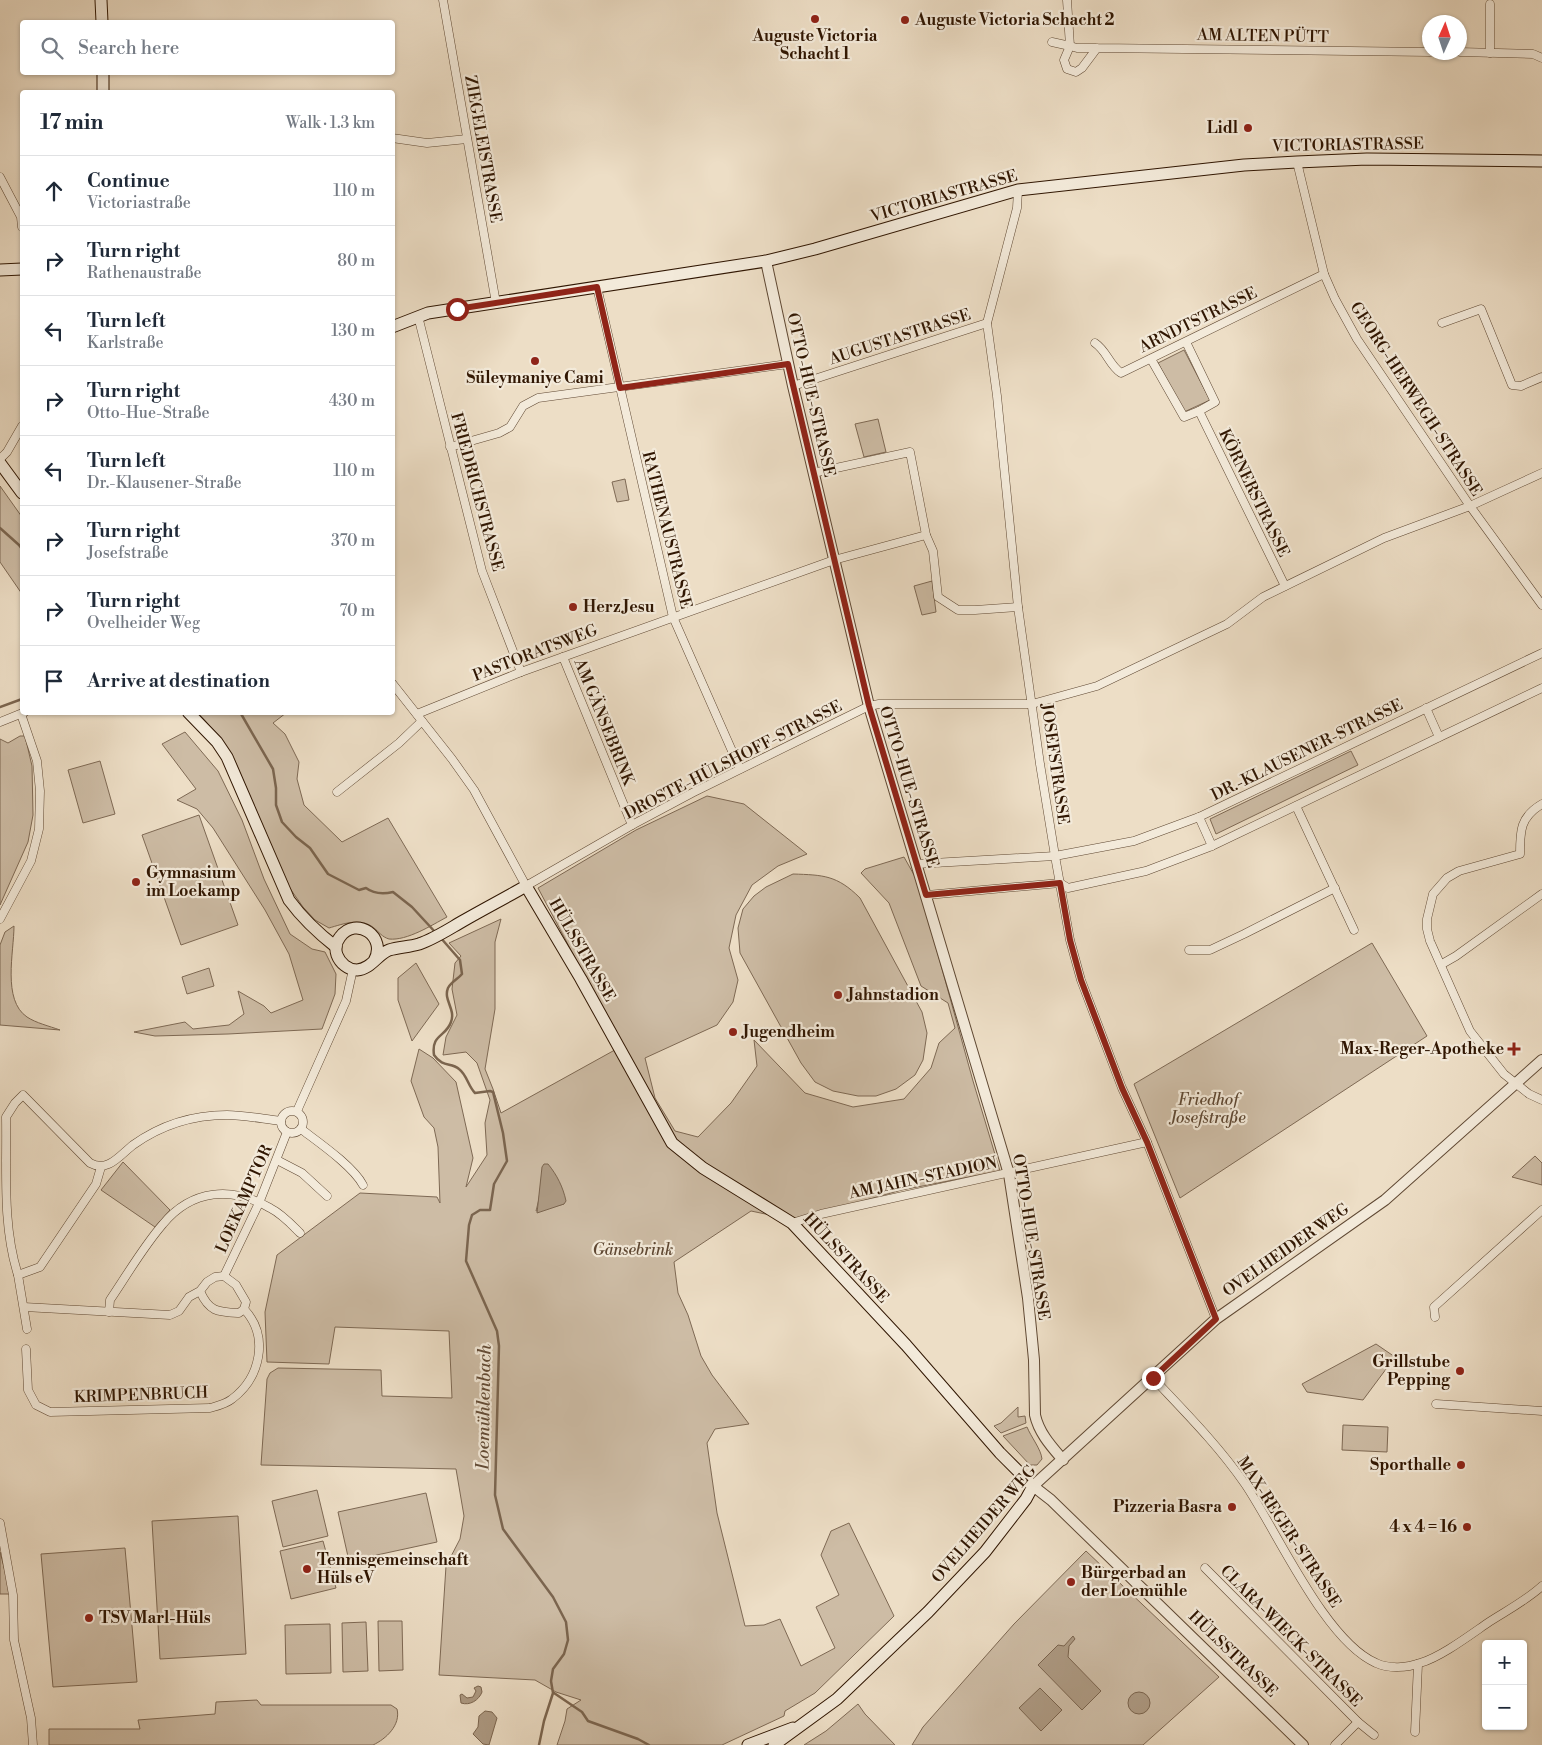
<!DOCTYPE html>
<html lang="en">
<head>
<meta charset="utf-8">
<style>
	body { margin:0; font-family:"Libre Bodoni",serif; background:#f2f2f3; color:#1f2937 }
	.controls { position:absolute; right:15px; bottom:15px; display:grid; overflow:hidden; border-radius:5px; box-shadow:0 1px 4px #0004 }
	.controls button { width:45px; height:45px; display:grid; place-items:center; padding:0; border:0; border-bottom:1px solid #e0e1e3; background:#fff; color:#1f2937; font:25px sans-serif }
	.compass { position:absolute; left:1422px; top:15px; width:45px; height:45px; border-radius:50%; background:#fff; box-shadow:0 1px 4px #0004; rotate:3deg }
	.stop { position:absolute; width:15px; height:15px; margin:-11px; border:4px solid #8f2418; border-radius:50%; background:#fff }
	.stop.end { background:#8f2418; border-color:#fff; box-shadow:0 1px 5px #0008 }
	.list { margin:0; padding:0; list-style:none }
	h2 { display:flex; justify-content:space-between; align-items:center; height:65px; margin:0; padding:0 20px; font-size:21px }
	h2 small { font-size:16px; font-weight:400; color:#747a83 }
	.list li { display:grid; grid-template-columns:32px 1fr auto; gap:15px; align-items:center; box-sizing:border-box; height:70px; padding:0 20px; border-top:1px solid #e0e1e3 }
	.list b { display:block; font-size:19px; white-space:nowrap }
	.list p { margin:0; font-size:16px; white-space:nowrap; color:#747a83 }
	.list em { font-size:16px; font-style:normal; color:#747a83 }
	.icon { flex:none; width:28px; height:28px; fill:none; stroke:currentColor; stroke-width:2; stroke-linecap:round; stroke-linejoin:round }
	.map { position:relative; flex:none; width:1542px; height:1745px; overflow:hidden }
	.search { position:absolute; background:#fff; box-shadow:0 1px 4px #0004; left:20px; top:20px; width:375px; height:55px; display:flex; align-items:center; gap:12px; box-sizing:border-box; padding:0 18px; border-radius:5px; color:#747a83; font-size:19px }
	.panel { position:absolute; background:#fff; box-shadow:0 1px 4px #0004; left:20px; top:90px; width:375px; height:625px; border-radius:5px }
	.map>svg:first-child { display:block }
	.green { fill:#cdbca5; stroke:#7e6954; fill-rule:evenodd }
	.water { fill:#ad9a83; stroke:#7b654f }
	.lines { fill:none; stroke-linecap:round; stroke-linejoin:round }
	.stream { stroke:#7b654f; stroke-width:2.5 }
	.minor-casing { stroke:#5f4833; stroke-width:9 }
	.tertiary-casing { stroke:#5f4833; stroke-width:12 }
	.secondary-casing { stroke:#301602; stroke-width:13 }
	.minor { stroke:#f3eada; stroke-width:8 }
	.tertiary { stroke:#f3eada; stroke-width:10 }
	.secondary { stroke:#f3eada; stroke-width:11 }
	.route { stroke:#8f2418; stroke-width:6 }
	.poi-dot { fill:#8f2418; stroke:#f3eada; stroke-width:2 }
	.labels { text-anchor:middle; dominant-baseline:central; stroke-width:4.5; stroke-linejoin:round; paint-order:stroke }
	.poi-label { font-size:16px; font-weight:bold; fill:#301602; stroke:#f3eada; text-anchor:start }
	.street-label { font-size:16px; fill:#301602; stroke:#f3eada }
	.park-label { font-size:16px; font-style:italic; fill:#5f4833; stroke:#f3eada }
	.water-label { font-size:18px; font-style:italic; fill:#624b36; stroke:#f3eada }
</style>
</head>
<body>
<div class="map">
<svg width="1542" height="1745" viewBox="0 0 1542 1745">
	<rect width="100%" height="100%" fill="#eddec6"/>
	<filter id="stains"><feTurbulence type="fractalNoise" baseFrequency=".004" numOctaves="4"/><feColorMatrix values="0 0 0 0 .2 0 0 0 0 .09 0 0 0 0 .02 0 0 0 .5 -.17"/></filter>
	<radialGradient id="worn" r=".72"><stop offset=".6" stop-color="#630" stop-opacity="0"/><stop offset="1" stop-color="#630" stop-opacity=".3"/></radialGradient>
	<g class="green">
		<polygon points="1184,350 1210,400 1184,412 1158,363"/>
		<polygon points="878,419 886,452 864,457 855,424"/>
		<polygon points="625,479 629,500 617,502 612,482"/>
		<polygon points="0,486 22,517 22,594 0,562"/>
		<polygon points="932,581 936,612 922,615 914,586"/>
		<path d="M198 713H286L273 723 285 734 299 762 297 779 304 805 342 842 388 818 447 917C432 925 407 941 389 939 382 937 379 932 374 928 361 917 343 924 329 928L315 920 303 907 289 887 234 759 220 737Z"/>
		<polygon points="185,732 218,771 242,820 264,879 290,934 312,949 325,952 336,974 335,994 322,1029 228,1034 155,1036 134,1032 185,1022 193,1029 229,1025 244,1014 238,991 264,1006 271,1013 303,1000 289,954 265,910 213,828 197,809 177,800 196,789 162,744"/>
		<polygon points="20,736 25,736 32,766 33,815 28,842 0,905 0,739 8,743"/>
		<polygon points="1351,751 1358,765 1216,834 1210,819"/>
		<polygon points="100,761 115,814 83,823 68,770"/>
		<path d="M707 796 744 804 807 854 778 866 752 885 736 915 729 948 738 980 733 1002 717 1025 645 1058 655 1098 675 1131 698 1137 731 1103 757 1066 754 1040 805 1093 853 1107 904 1099 931 1068 939 1043 955 1028 948 1003 921 986 889 903 861 873 865 869 904 857 918 882 973 1081 1000 1171 902 1190 794 1220 751 1211 674 1262 678 1293 688 1315 701 1356 712 1375 749 1424 715 1429 707 1443 717 1513 745 1626 764 1625 780 1619 801 1666 835 1648 816 1607 839 1595 821 1555 831 1531 849 1523 894 1616 815 1693 785 1711 784 1716 722 1745H557L565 1721 567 1709 581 1700 556 1692 535 1680 439 1675 446 1566 460 1539 464 1516 456 1469 261 1465 267 1379 270 1373 278 1368 381 1370 382 1396 452 1398 449 1331 335 1327 329 1364 267 1362 265 1312 277 1255 360 1193 437 1197 440 1203 438 1147 434 1128 424 1117 411 1081 419 1049 433 1058 456 1082 473 1158 466 1187 487 1155 485 1123 490 1100 477 1063 466 1052 443 1055 446 1037 457 1015 452 989 455 963 461 956 449 943 501 919 495 942V1009L485 1069 493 1089 501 1113 622 1046 538 888 636 830ZM542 1176 564 1204 536 1211 539 1199Z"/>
		<polygon points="199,815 238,925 181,945 142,835"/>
		<path d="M793 874C823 875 837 875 860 898L922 1012 927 1033 923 1060 915 1075 896 1089 876 1096H858L833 1091 815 1082 801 1063 740 953 738 928 743 909 754 896 766 887Z"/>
		<path d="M14 926C14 952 2 1000 27 1017 36 1023 49 1026 60 1030L0 1025V945L5 932Z"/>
		<polygon points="1372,943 1427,1036 1180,1198 1134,1084"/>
		<polygon points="416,963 439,1004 412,1041 398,1000 398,978"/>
		<polygon points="209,968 214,986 187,994 182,977"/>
		<polygon points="1535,1156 1542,1163 1542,1185 1512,1177"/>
		<polygon points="123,1162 170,1210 155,1227 101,1190"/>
		<polygon points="1376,1344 1395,1357 1363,1400 1307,1392 1302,1384"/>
		<polygon points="1018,1407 1018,1417 1025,1416 1026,1423 1001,1433 994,1426 1001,1423"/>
		<polygon points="1343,1425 1388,1427 1387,1452 1342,1450"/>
		<path d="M1027 1427C1031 1437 1041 1449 1042 1459L1037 1465H1030L1003 1436Z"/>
		<polygon points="317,1490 328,1536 283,1547 272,1501"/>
		<polygon points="426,1493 437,1542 349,1561 338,1512"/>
		<polygon points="238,1516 246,1654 160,1659 152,1521"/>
		<polygon points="323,1541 336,1588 291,1599 280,1551"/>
		<polygon points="125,1548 137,1682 53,1687 41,1554"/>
		<polygon points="1086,1551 1219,1677 1143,1745 912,1745 923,1727 1014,1624"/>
		<polygon points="0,1552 11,1594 0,1594"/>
		<polygon points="378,1621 402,1621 403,1670 379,1671"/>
		<polygon points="366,1622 368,1671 343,1672 342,1623"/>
		<polygon points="330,1624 331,1673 286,1674 285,1625"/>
		<path d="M257 1700 261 1705H391L397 1709C401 1725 386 1739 373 1745H49V1729H140L138 1720 215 1714 216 1702Z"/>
		<polygon points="858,1704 865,1714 895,1745 804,1745 826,1731"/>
	</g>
	<g class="water">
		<path d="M544 1164H548C557 1175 563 1187 566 1201L564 1204 537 1213 542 1167Z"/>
		<polygon points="1073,1636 1075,1639 1069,1646 1068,1657 1101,1691 1082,1710 1038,1665 1058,1645 1064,1646"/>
		<path d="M478 1686 481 1687 482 1692C479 1700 470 1706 461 1703L460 1695 462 1694 467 1698 473 1697 476 1691 474 1688Z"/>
		<polygon points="1040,1688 1062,1710 1041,1731 1019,1708"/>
		<circle cx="1139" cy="1703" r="11"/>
		<polygon points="485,1711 492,1712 497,1718 489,1745 483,1744 473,1734 478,1727 479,1716"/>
	</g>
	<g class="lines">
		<g class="stream">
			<polyline points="0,528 19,545 22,549"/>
			<polyline points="0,707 22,699"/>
			<path d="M240 712 273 769 276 788V805L282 822 296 837 310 848 328 874 359 890 366 888C374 894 384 894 393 892L412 907 436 933"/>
			<path d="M440 937 460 960 462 974C458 979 451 982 448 988 443 1000 456 1009 451 1022 446 1037 431 1034 434 1055 443 1068 451 1062 459 1069 467 1075 468 1086 475 1093L490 1091 493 1092 503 1133 507 1161 494 1184 490 1210H480L472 1215 469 1225 466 1261 497 1331 499 1346 495 1495 503 1529 553 1597 566 1622 568 1640 564 1654 553 1669 551 1681 553 1693 544 1721 539 1745"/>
			<polyline points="554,1693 582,1712 588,1721 638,1739 649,1745"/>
		</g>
		<g class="minor-casing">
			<g id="minor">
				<polyline points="443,0 496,303"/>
				<polyline points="1052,42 1070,46 1067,0"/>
				<polyline points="1097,48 1082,68 1076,72 1067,69 1064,60 1070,46 1077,48 1097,48 1430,52"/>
				<polyline points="1460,52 1533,54 1542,58"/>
				<polyline points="1490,53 1490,4"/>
				<polyline points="392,138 427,143 467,139"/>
				<polyline points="1297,162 1324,274 1335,299 1357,339 1470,506 1542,605"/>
				<polyline points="0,177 21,217 22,227"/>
				<polyline points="1018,190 1017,208 987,323 997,396 1018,607 1040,764 1055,856 1070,940 1081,980 1122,1088 1147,1142 1216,1319"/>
				<polyline points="597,287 673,617 740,769"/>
				<polyline points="418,316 482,571 521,672"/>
				<polyline points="1442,323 1481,309 1512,385 1521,386 1542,377"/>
				<polyline points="1186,342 1215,402 1199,411 1285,586"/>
				<path d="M1095 343C1107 351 1109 365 1121 373L1324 274"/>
				<polyline points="1151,359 1184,417 1199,411"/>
				<polyline points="793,386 987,323"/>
				<polyline points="450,447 499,433 510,427 523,406 538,398 788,364"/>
				<polyline points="0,459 7,452 22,426"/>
				<polyline points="926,535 933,551 938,597 958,610 975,610 1018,607"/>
				<polyline points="563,657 632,825"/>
				<polyline points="392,683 452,759 474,790 526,886 632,825 692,793 869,706 879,704 1032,704 1097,686 1227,624 1263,597 1384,538 1470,506 1542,473"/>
				<polyline points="1426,708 1439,737"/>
				<polyline points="417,714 521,672 834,560 926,535 910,452 813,473"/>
				<polyline points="0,722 25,712"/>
				<polyline points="337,792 399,743 422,721"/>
				<path d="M1542 804C1520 817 1520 831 1520 854L1459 871 1447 878 1433 894 1427 919V929L1430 941 1470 1031 1504 1074 1529 1094 1542 1100"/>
				<polyline points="1296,806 1354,930"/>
				<polyline points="1199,817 1212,846"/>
				<polyline points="916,864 1055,856 1134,841 1199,817 1542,653"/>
				<polyline points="927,895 1060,883 1068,888 1146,871 1212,846 1542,688"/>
				<polyline points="0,919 31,861 39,829 40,791 37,761 21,714"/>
				<polyline points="1189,950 1210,950 1244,934 1335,888"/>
				<polyline points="1442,964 1456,956 1542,894"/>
				<circle cx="292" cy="1122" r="11"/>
				<polyline points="297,1111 346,1001 353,969"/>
				<path d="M301 1129C318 1142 353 1166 363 1185"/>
				<polyline points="277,1160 302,1173 327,1196"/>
				<polyline points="792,1223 821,1214 1147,1142"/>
				<path d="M18 1275C2 1225 7 1169 6 1117L15 1103 23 1095 90 1163C108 1173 120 1155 133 1145 161 1125 192 1115 227 1115 244 1115 263 1119 281 1121"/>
				<polyline points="224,1276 259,1203 287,1132"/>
				<path d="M24 1307 170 1315 179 1311 189 1297 200 1291 207 1282 215 1277 224 1276 236 1285 246 1302 244 1309 239 1313C218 1312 209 1312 200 1291"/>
				<path d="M109 1312 110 1300C127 1275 143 1247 163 1224 192 1189 232 1186 270 1208 282 1214 291 1224 300 1233"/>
				<polyline points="1435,1317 1434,1307 1542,1210"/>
				<polyline points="27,1329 18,1275 40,1267 96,1184 101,1167"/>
				<path d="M26 1349 28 1390 36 1405 50 1412 210 1408C217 1406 226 1404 232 1399 260 1378 270 1337 244 1309"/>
				<path d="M1153 1378C1185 1412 1218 1445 1245 1484 1277 1531 1325 1641 1376 1663 1389 1669 1407 1668 1420 1663 1441 1657 1470 1635 1489 1622 1506 1611 1527 1600 1542 1586"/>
				<polyline points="1436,1404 1542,1411"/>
				<polyline points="0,1523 13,1595 14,1640 31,1718 33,1745"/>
				<polyline points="1205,1568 1358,1722"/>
				<polyline points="1415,1732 1418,1664"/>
				<polyline points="1335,1745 1358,1722 1374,1735"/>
			</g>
		</g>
		<g class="tertiary-casing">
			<g id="tertiary">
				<path d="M766 261 793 386 869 706 1009 1174 1028 1298 1034 1360 1035 1415C1039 1433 1051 1446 1063 1460"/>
				<polyline points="1303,1745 1051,1500 1033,1486 1216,1319 1385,1200 1542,1060"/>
			</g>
		</g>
		<g class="secondary-casing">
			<g id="secondary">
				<polyline points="101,0 102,22"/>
				<polyline points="103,72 103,92"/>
				<polyline points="0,270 22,269"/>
				<polyline points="392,327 428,313 766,261 815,249 1018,190 1244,165 1297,162 1367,159 1542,161"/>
				<polyline points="0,463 22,493"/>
				<path d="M188 712 217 742 227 757 289 900C303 919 318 933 336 947"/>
				<path d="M374 961C388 937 356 915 340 937 336 942 335 949 337 955 340 963 348 970 357 970 371 969 377 955 389 950 399 947 409 947 419 944 434 939 449 929 463 921 484 909 505 898 526 886L581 979 672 1143 703 1168 792 1223 906 1345 1000 1453 1033 1486 1026 1499 985 1552 928 1612 837 1699 774 1745"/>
				<polyline points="748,1745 793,1728"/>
			</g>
		</g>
		<use href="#minor" class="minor"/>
		<use href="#tertiary" class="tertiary"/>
		<use href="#secondary" class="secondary"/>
	</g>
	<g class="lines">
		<polyline class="route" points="457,309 597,287 620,388 788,364 869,706 926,895 1060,883 1070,940 1081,980 1122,1088 1147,1142 1216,1319 1153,1378"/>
	</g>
	<g class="poi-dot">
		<circle cx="815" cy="19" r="5"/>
		<circle cx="905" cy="20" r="5"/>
		<circle cx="1248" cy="128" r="5"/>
		<circle cx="535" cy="361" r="5"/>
		<circle cx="573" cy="607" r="5"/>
		<circle cx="136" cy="882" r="5"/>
		<circle cx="838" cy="995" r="5"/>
		<circle cx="733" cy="1032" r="5"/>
		<path d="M1511.5 1041.5h5v5h5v5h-5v5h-5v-5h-5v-5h5z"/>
		<circle cx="1460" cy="1371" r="5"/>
		<circle cx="1461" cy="1465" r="5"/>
		<circle cx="1232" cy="1507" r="5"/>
		<circle cx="1467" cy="1527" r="5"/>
		<circle cx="307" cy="1569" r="5"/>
		<circle cx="1071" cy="1582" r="5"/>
		<circle cx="89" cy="1618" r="5"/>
	</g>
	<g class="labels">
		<g class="poi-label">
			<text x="915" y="20">Auguste Victoria Schacht 2</text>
			<text x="815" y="36" text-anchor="middle">Auguste Victoria<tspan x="815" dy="18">Schacht 1</tspan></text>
			<text x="1238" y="128" text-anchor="end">Lidl</text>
			<text x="535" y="378" text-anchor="middle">Süleymaniye Cami</text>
			<text x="583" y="607">Herz Jesu</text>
			<text x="146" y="873">Gymnasium<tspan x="146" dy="18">im Loekamp</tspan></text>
			<text x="848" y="995">Jahnstadion</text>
			<text x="743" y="1032">Jugendheim</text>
			<text x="1504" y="1049" text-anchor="end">Max-Reger-Apotheke</text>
			<text x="1450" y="1362" text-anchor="end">Grillstube<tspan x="1450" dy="18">Pepping</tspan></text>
			<text x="1451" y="1465" text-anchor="end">Sporthalle</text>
			<text x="1222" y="1507" text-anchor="end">Pizzeria Basra</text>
			<text x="1457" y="1527" text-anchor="end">4 x 4 = 16</text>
			<text x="317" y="1560">Tennisgemeinschaft<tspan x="317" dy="18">Hüls eV</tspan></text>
			<text x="1081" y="1573">Bürgerbad an<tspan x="1081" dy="18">der Loemühle</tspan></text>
			<text x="99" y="1618">TSV Marl-Hüls</text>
		</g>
		<g class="street-label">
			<text transform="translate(1263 36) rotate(1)">AM ALTEN PÜTT</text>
			<text transform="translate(1348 145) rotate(-1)">VICTORIASTRASSE</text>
			<text transform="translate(483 149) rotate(80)">ZIEGELEISTRASSE</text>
			<text transform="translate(944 196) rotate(-16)">VICTORIASTRASSE</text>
			<text transform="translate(1198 320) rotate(-26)">ARNDTSTRASSE</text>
			<text transform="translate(900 337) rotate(-18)">AUGUSTASTRASSE</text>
			<text transform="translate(811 395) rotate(77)">OTTO-HUE-STRASSE</text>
			<text transform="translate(1416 399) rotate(57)">GEORG-HERWEGH-STRASSE</text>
			<text transform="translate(477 492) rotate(75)">FRIEDRICHSTRASSE</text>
			<text transform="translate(1254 493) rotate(64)">KÖRNERSTRASSE</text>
			<text transform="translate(667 530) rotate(76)">RATHENAUSTRASSE</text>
			<text transform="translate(535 653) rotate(-21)">PASTORATSWEG</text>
			<text transform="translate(604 722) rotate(68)">AM GÄNSEBRINK</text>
			<text transform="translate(1307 750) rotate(-26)">DR.-KLAUSENER-STRASSE</text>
			<text transform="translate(733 760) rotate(-27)">DROSTE-HÜLSHOFF-STRASSE</text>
			<text transform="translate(1055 764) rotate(82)">JOSEFSTRASSE</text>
			<text transform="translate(909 787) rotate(73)">OTTO-HUE-STRASSE</text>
			<text transform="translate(582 950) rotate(60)">HÜLSSTRASSE</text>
			<text transform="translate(923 1178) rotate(-12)">AM JAHN-STADION</text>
			<text transform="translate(244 1199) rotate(-66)">LOEKAMPTOR</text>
			<text transform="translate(1031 1237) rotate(81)">OTTO-HUE-STRASSE</text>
			<text transform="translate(1286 1250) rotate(-35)">OVELHEIDER WEG</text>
			<text transform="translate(846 1258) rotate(47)">HÜLSSTRASSE</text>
			<text transform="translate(141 1395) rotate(-2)">KRIMPENBRUCH</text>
			<text transform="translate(984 1524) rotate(-49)">OVELHEIDER WEG</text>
			<text transform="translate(1289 1532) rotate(57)">MAX-REGER-STRASSE</text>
			<text transform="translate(1291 1636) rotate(45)">CLARA-WIECK-STRASSE</text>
			<text transform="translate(1233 1654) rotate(44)">HÜLSSTRASSE</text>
		</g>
		<g class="park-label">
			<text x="1208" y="1100">Friedhof<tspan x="1208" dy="18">Josefstraße</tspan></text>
			<text x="633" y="1250">Gänsebrink</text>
		</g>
		<g class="water-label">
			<text transform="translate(484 1407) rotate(-89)">Loemühlenbach</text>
		</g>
	</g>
	<rect width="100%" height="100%" filter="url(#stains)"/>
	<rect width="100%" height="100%" fill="url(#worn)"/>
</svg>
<div class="controls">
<button>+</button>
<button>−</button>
</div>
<svg class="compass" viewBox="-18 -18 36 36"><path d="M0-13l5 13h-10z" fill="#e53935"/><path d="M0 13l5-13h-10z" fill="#747a83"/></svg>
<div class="stop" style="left:457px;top:309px"></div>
<div class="stop end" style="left:1153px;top:1378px"></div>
<div class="search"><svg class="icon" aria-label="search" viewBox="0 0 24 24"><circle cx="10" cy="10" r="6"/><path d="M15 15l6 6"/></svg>Search here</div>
<section class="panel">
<h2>17 min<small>Walk · 1.3 km</small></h2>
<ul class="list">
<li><svg class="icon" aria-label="ahead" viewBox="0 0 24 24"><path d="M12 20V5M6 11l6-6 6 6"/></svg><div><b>Continue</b><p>Victoriastraße</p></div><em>110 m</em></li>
<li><svg class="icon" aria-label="right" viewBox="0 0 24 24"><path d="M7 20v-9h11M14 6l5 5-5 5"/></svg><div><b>Turn right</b><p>Rathenaustraße</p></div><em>80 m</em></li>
<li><svg class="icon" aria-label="left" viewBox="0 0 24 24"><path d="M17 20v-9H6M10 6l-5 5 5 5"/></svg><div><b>Turn left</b><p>Karlstraße</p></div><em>130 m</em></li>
<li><svg class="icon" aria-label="right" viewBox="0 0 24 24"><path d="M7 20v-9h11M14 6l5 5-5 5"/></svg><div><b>Turn right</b><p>Otto-Hue-Straße</p></div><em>430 m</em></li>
<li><svg class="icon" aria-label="left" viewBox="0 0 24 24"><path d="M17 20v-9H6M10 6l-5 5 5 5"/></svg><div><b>Turn left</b><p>Dr.-Klausener-Straße</p></div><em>110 m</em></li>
<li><svg class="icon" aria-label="right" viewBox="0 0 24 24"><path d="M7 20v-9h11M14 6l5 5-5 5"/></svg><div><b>Turn right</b><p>Josefstraße</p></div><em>370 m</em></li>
<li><svg class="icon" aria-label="right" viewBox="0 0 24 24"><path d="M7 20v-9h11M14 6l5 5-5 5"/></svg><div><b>Turn right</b><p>Ovelheider Weg</p></div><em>70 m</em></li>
<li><svg class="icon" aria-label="arrive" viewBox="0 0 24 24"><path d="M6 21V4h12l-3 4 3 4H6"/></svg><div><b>Arrive at destination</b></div></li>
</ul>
</section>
</div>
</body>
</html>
